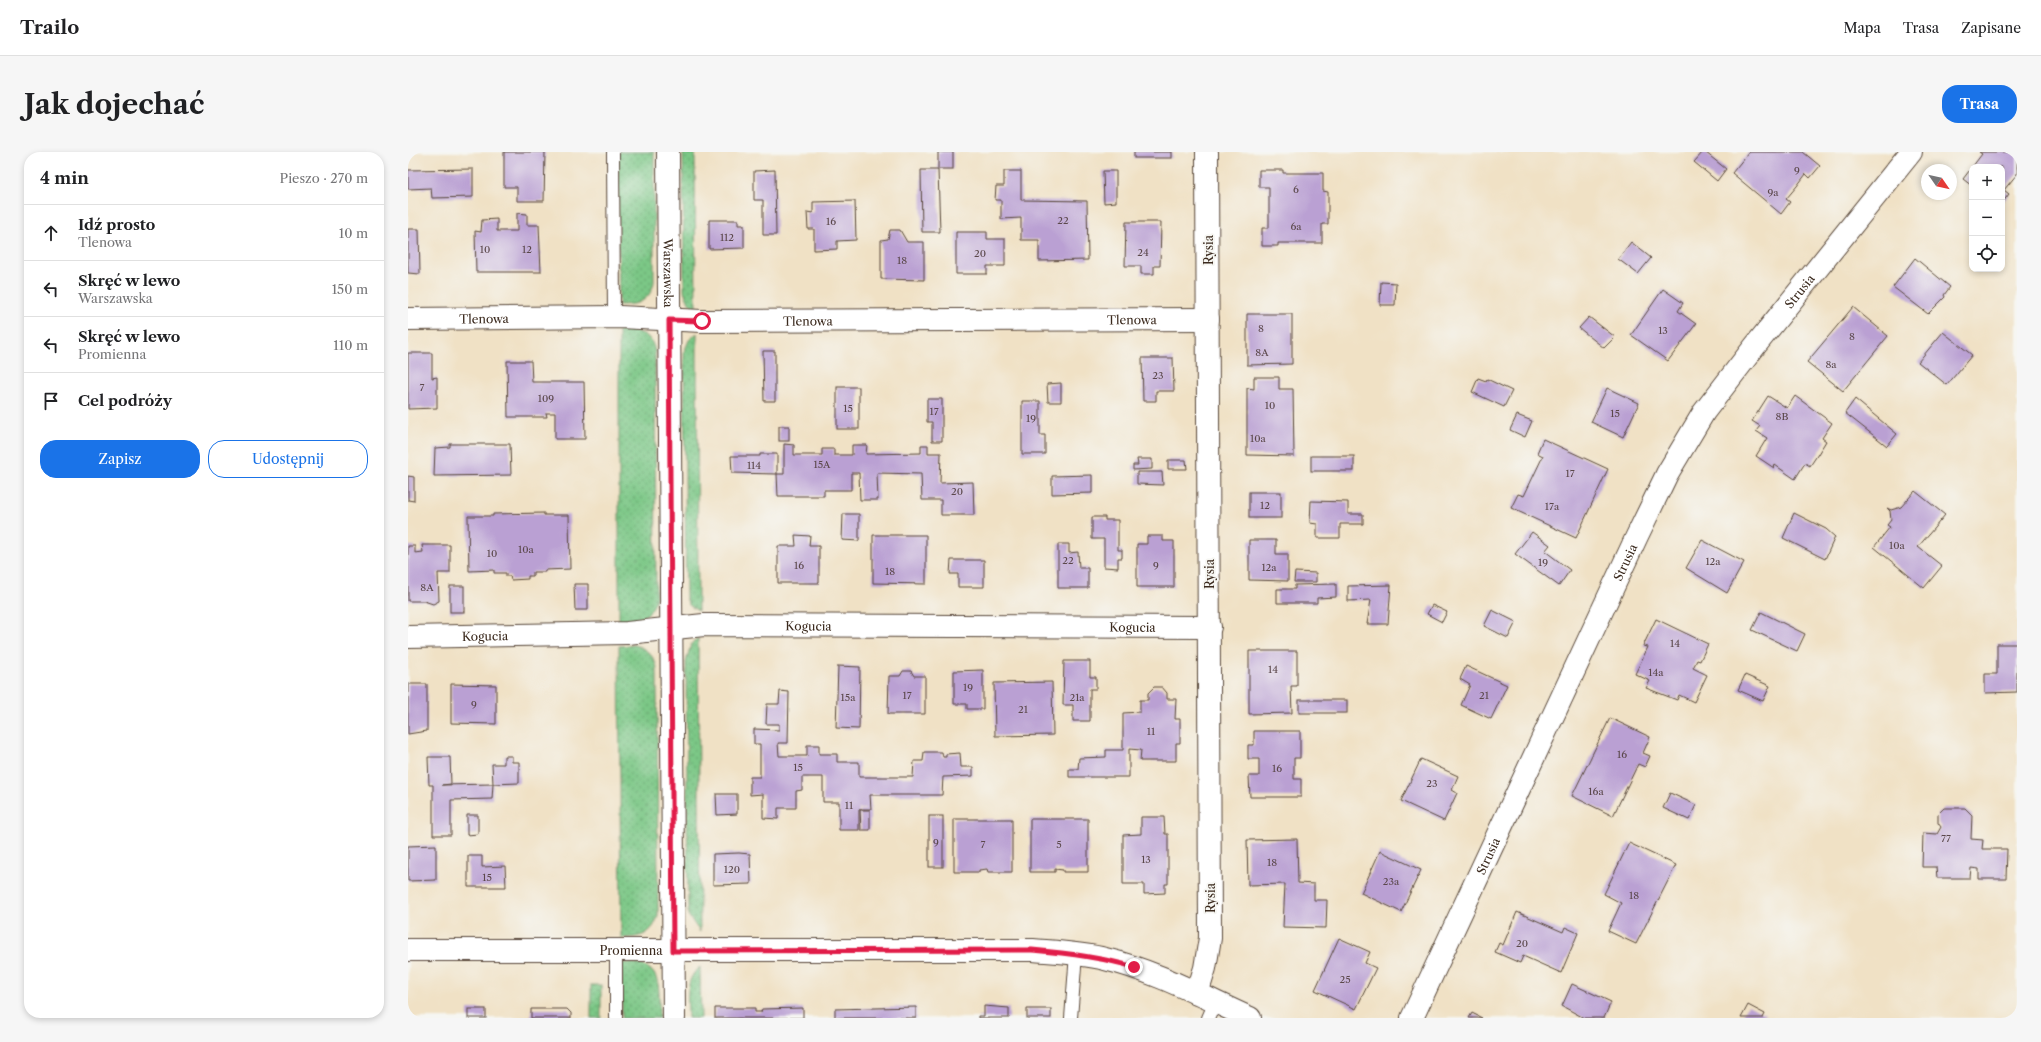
<!DOCTYPE html>
<html lang="pl">
<head>
<meta charset="utf-8">
<style>
	body { margin:0; font-family:"Libre Caslon Text",serif; background:#f6f6f6; color:#202124 }
	.controls { position:absolute; right:12px; top:12px; display:grid; overflow:hidden; border-radius:8px; box-shadow:0 2px 6px #0003 }
	.controls button { width:36px; height:36px; display:grid; place-items:center; padding:0; border:0; border-bottom:1px solid #e0e0e0; background:#fff; color:#202124; font:20px sans-serif }
	.compass { position:absolute; left:1513px; top:12px; width:36px; height:36px; border-radius:50%; background:#fff; box-shadow:0 2px 6px #0003; rotate:124deg }
	.stop { position:absolute; width:12px; height:12px; margin:-9px; border:3px solid #e11d48; border-radius:50%; background:#fff }
	.stop.end { background:#e11d48; border-color:#fff; box-shadow:0 1px 4px #0008 }
	.list { margin:0; padding:0; list-style:none }
	h2 { display:flex; justify-content:space-between; align-items:center; height:52px; margin:0; padding:0 16px; font-size:17px }
	h2 small { font-size:13px; font-weight:400; color:#757577 }
	.list li { display:grid; grid-template-columns:26px 1fr auto; gap:12px; align-items:center; box-sizing:border-box; height:56px; padding:0 16px; border-top:1px solid #e0e0e0 }
	.list b { display:block; font-size:15px; white-space:nowrap }
	.list p { margin:0; font-size:13px; white-space:nowrap; color:#757577 }
	.list em { font-size:13px; font-style:normal; color:#757577 }
	.actions { display:flex; gap:8px; padding:12px 16px }
	.actions a { flex:1; padding:9px 0; border:1px solid #1a73e8; border-radius:16px; text-align:center; font-size:14px; color:#1a73e8 }
	.actions .main { background:#1a73e8; color:#fff }
	.icon { flex:none; width:22px; height:22px; fill:none; stroke:currentColor; stroke-width:2; stroke-linecap:round; stroke-linejoin:round }
	.map { position:relative; flex:none; width:1609px; height:866px; overflow:hidden; border-radius:16px }
	header { display:flex; align-items:center; gap:24px; box-sizing:border-box; height:56px; padding:0 20px; background:#fff; border-bottom:1px solid #e0e0e0 }
	header strong { font-size:19px }
	nav { display:flex; gap:22px; margin-inline-start:auto; font-size:14px }
	.intro { display:flex; align-items:center; justify-content:space-between; box-sizing:border-box; height:96px; padding:0 24px }
	h1 { margin:0; font-size:28px }
	.button { padding:10px 18px; border-radius:16px; background:#1a73e8; color:#fff; font-size:14px; font-weight:700 }
	main { display:flex; gap:24px; padding:0 24px }
	aside { flex:1; background:#fff; border-radius:16px; box-shadow:0 2px 6px #0003 }
	.map>svg:first-child { display:block }
	.grass { fill:url(#grass-dots); stroke:#5b7852 }
	.building { fill:#baa0d3 }
	.lines { fill:none; stroke-linecap:round; stroke-linejoin:round }
	.lane-casing { stroke:#564537; stroke-width:14 }
	.street-casing { stroke:#564537; stroke-width:24 }
	.secondary-casing { stroke:#564537; stroke-width:24 }
	.lane { stroke:#fff; stroke-width:12 }
	.street { stroke:#fff; stroke-width:22 }
	.secondary { stroke:#fff; stroke-width:22 }
	.route { stroke:#e11d48; stroke-width:5 }
	.labels { text-anchor:middle; dominant-baseline:central; stroke-width:3.5; stroke-linejoin:round; paint-order:stroke }
	.number-label { font-size:10px; fill:#5b484b }
	.street-label { font-size:12px; fill:#3b2a1e; stroke:#f6f6f2 }
</style>
</head>
<body>
<header>
<strong>Trailo</strong>
<nav><a>Mapa</a><a>Trasa</a><a>Zapisane</a></nav>
</header>
<div class="intro"><h1>Jak dojechać</h1><a class="button">Trasa</a></div>
<main>
<aside>
<h2>4 min<small>Pieszo · 270 m</small></h2>
<ul class="list">
<li><svg class="icon" aria-label="ahead" viewBox="0 0 24 24"><path d="M12 20V5M6 11l6-6 6 6"/></svg><div><b>Idź prosto</b><p>Tlenowa</p></div><em>10 m</em></li>
<li><svg class="icon" aria-label="left" viewBox="0 0 24 24"><path d="M17 20v-9H6M10 6l-5 5 5 5"/></svg><div><b>Skręć w lewo</b><p>Warszawska</p></div><em>150 m</em></li>
<li><svg class="icon" aria-label="left" viewBox="0 0 24 24"><path d="M17 20v-9H6M10 6l-5 5 5 5"/></svg><div><b>Skręć w lewo</b><p>Promienna</p></div><em>110 m</em></li>
<li><svg class="icon" aria-label="arrive" viewBox="0 0 24 24"><path d="M6 21V4h12l-3 4 3 4H6"/></svg><div><b>Cel podróży</b></div></li>
</ul>
<div class="actions"><a class="main">Zapisz</a><a>Udostępnij</a></div>
</aside>
<div class="map">
<svg width="1609" height="866" viewBox="0 0 1609 866">
	<defs>
		<pattern id="grass-dots" width="8" height="8" patternUnits="userSpaceOnUse"><rect width="8" height="8" fill="#7bc786"/><path d="M2 2h.1M6 6h.1" fill="none" stroke="#66a26d" stroke-width="1.8" stroke-linecap="round"/></pattern>
	</defs>
	<rect width="100%" height="100%" fill="#f6f6f2"/>
	<filter id="ink" filterUnits="userSpaceOnUse"><feTurbulence type="fractalNoise" baseFrequency=".025" numOctaves="2"/><feDisplacementMap in="SourceGraphic" scale="8" xChannelSelector="R" yChannelSelector="G"/><feConvolveMatrix kernelMatrix="1 2 1 2 8 2 1 2 1" color-interpolation-filters="sRGB"/></filter>
	<filter id="wash" filterUnits="userSpaceOnUse"><feTurbulence type="fractalNoise" baseFrequency=".012" numOctaves="4" result="noise"/><feDisplacementMap in="SourceGraphic" scale="16" xChannelSelector="R" yChannelSelector="G"/><feGaussianBlur stdDeviation="0.9" result="paint"/><feColorMatrix in="noise" values="0 0 0 0 0 0 0 0 0 0 0 0 0 0 0 0 0 1.4 0 .05"/><feComposite in="paint" operator="in"/></filter>
	<g filter="url(#wash)">
		<rect width="100%" height="100%" fill="#f0e1c5"/>
		<g class="grass">
			<path d="M210 0H246V130C242 150 229 153 211 153Z"/>
			<polygon points="275,0 287,0 288,157 281,151 276,139"/>
			<path d="M211 178C228 178 244 180 247 200L248 446C243 466 230 469 211 469Z"/>
			<polygon points="289,181 290,459 281,453 278,446 276,200 281,188"/>
			<polygon points="290,486 292,780 280,763 278,510 283,492"/>
			<path d="M226 493C238 496 246 503 249 516L250 763C245 783 232 786 213 786L211 494Z"/>
			<path d="M214 811C256 810 251 833 251 866H214Z"/>
			<path d="M292 815 293 866H280C280 848 276 827 292 815Z"/>
			<rect x="183" y="833" width="10" height="33"/>
		</g>
		<g id="blocks">
			<g class="building">
				<polygon points="96,0 137,0 136,49 109,49 109,35 96,35"/>
				<rect x="530" y="0" width="15" height="17"/>
				<rect x="726" y="0" width="38" height="6"/>
				<polygon points="1295,0 1297,0 1318,17 1309,29 1286,10"/>
				<polygon points="1341,0 1395,0 1412,14 1402,26 1398,22 1389,34 1378,47 1382,50 1373,62 1324,21"/>
				<polygon points="1571,0 1609,0 1609,22 1596,38 1601,42 1594,51 1594,15 1564,15 1564,34 1555,27 1574,2"/>
				<polygon points="65,17 65,45 24,46 23,36 0,37 0,18"/>
				<polygon points="367,18 368,83 355,83 355,48 346,48 346,19"/>
				<polygon points="513,18 530,18 532,80 514,80"/>
				<polygon points="851,18 875,18 875,21 915,21 915,39 920,40 920,72 914,72 914,91 870,91 870,94 854,94 854,76 861,76 861,35 851,35"/>
				<polygon points="596,19 613,19 613,48 679,49 680,108 631,109 631,88 613,88 613,66 593,67 593,48 587,48 588,34 596,34"/>
				<polygon points="695,19 708,19 708,50 696,51"/>
				<polygon points="447,49 448,88 429,89 429,97 406,98 406,77 400,77 399,60 405,61 405,50"/>
				<polygon points="109,61 119,62 119,73 131,73 133,120 68,120 67,79 73,80 74,68 89,67 89,79 109,79"/>
				<polygon points="301,68 330,68 330,73 336,73 336,96 301,97"/>
				<polygon points="718,70 753,70 752,114 746,114 746,122 733,122 733,114 717,114"/>
				<polygon points="0,77 11,77 12,122 0,121"/>
				<polygon points="482,78 492,78 499,90 516,90 516,128 473,127 473,88 480,87"/>
				<polygon points="548,80 579,80 579,87 597,87 597,114 579,114 579,122 548,122"/>
				<polygon points="1223,90 1243,106 1230,122 1210,107"/>
				<polygon points="1507,106 1542,135 1536,143 1537,145 1520,162 1485,135"/>
				<polygon points="973,130 988,131 987,153 972,153"/>
				<polygon points="1255,137 1275,151 1270,159 1288,172 1260,209 1223,183"/>
				<polygon points="1445,155 1480,184 1435,239 1399,210"/>
				<polygon points="839,162 884,162 884,212 839,213"/>
				<polygon points="1181,165 1207,185 1196,196 1171,176"/>
				<polygon points="1535,180 1564,203 1539,233 1510,210"/>
				<polygon points="355,199 367,199 367,249 356,249"/>
				<polygon points="0,201 24,201 24,226 29,225 29,256 0,257"/>
				<polygon points="734,206 765,206 766,239 748,239 748,249 735,249"/>
				<polygon points="99,209 123,209 124,230 176,230 177,287 147,287 147,261 138,261 139,265 100,265"/>
				<polygon points="846,225 871,225 871,237 885,237 886,304 839,303 839,236 846,237"/>
				<polygon points="1070,226 1078,229 1079,227 1104,239 1096,255 1064,240"/>
				<polygon points="653,231 653,250 640,250 639,232"/>
				<rect x="429" y="235" width="22" height="42"/>
				<polygon points="1199,236 1231,251 1215,285 1183,270"/>
				<polygon points="1360,244 1379,256 1387,244 1424,271 1414,286 1418,289 1410,302 1402,314 1397,311 1387,327 1367,313 1366,316 1348,304 1359,286 1348,279 1352,274 1344,269"/>
				<polygon points="519,247 534,247 534,289 524,289 524,270 519,270"/>
				<polygon points="1447,247 1489,282 1479,294 1437,261"/>
				<polygon points="614,249 632,249 632,283 637,283 637,302 614,302"/>
				<polygon points="1109,263 1124,269 1117,285 1102,278"/>
				<rect x="371" y="274" width="10" height="15"/>
				<polygon points="1135,287 1200,317 1168,386 1103,356 1110,342 1116,344 1135,304 1129,301"/>
				<polygon points="42,292 102,292 103,323 26,324 27,296 42,295"/>
				<polygon points="376,292 386,293 386,303 414,303 414,297 426,297 426,303 444,303 444,293 459,293 458,302 513,301 513,293 520,293 520,301 533,301 532,331 565,330 566,363 533,363 533,348 514,348 513,322 469,321 470,348 452,348 451,321 443,321 443,338 416,338 416,344 370,344 369,322 376,322"/>
				<polygon points="352,302 369,302 369,322 324,321 323,304 352,304"/>
				<rect x="903" y="304" width="43" height="15"/>
				<polygon points="729,307 744,307 744,317 725,318 725,313 730,313"/>
				<polygon points="760,308 778,308 779,317 760,317"/>
				<polygon points="729,320 754,320 755,333 729,332"/>
				<polygon points="684,323 684,341 644,342 644,324"/>
				<polygon points="0,324 6,325 6,349 0,348"/>
				<polygon points="1507,339 1537,363 1510,395 1534,414 1516,436 1466,395 1482,375 1479,373 1483,368 1482,359 1479,356 1483,358 1493,355"/>
				<rect x="841" y="340" width="32" height="26"/>
				<polygon points="903,349 940,350 940,362 955,362 955,372 932,372 932,386 909,386 909,372 902,371"/>
				<polygon points="136,361 136,363 161,363 162,417 137,418 137,420 125,420 125,424 120,424 120,427 103,428 102,424 98,424 98,421 86,421 86,418 61,419 60,364 85,364 85,362"/>
				<polygon points="1386,361 1418,377 1427,385 1417,407 1375,386"/>
				<polygon points="435,362 451,362 451,389 434,388"/>
				<polygon points="684,365 697,365 697,368 710,368 710,398 714,398 714,406 710,406 710,416 696,415 696,387 684,387"/>
				<polygon points="1124,380 1142,393 1137,399 1162,418 1151,434 1107,402"/>
				<polygon points="387,383 402,384 401,394 411,394 411,431 370,431 370,394 388,394"/>
				<polygon points="465,383 518,383 518,432 465,431"/>
				<polygon points="739,384 755,384 755,389 766,389 766,435 729,435 729,392 739,392"/>
				<polygon points="841,388 868,388 868,402 880,402 880,429 841,428"/>
				<polygon points="1294,388 1336,410 1319,441 1278,416"/>
				<polygon points="650,392 661,392 661,401 670,400 671,416 680,416 680,436 650,436"/>
				<polygon points="14,393 42,393 42,421 30,421 31,449 25,452 16,449 0,449 0,394 7,394 7,401 15,400"/>
				<polygon points="543,408 576,408 576,435 550,435 550,422 542,422"/>
				<polygon points="887,420 908,421 908,430 886,430"/>
				<polygon points="166,432 180,432 180,458 167,458"/>
				<polygon points="928,432 928,445 909,446 909,451 869,451 869,437 887,437 887,433"/>
				<polygon points="983,433 980,472 959,472 963,448 940,449 940,434"/>
				<rect x="42" y="434" width="14" height="26"/>
				<polygon points="1024,453 1039,460 1034,470 1019,462"/>
				<polygon points="1084,458 1108,470 1100,486 1076,474"/>
				<polygon points="1353,460 1397,482 1389,499 1344,478"/>
				<polygon points="1248,467 1300,492 1292,509 1289,508 1285,516 1299,523 1286,550 1271,543 1269,548 1238,536 1242,529 1227,522 1240,495 1235,494"/>
				<polygon points="1589,492 1609,492 1609,540 1577,541 1577,522 1589,522"/>
				<polygon points="841,499 889,499 889,534 883,534 884,561 841,562"/>
				<polygon points="656,509 682,509 682,525 688,525 688,537 682,537 682,569 665,569 665,553 655,553"/>
				<polygon points="430,514 452,515 451,577 428,576"/>
				<polygon points="1058,514 1099,533 1083,567 1053,553 1062,533 1052,527"/>
				<polygon points="575,518 575,557 559,557 559,552 546,552 546,519"/>
				<polygon points="495,519 503,519 506,524 517,524 517,562 480,562 481,524 492,524"/>
				<polygon points="1337,523 1362,534 1355,549 1330,538"/>
				<polygon points="644,530 645,583 587,584 586,531"/>
				<polygon points="0,532 19,532 19,579 0,582"/>
				<polygon points="43,532 88,533 88,572 43,571"/>
				<polygon points="746,535 754,535 759,541 759,547 768,547 767,567 772,567 772,591 768,591 768,609 732,609 733,598 721,597 721,625 661,625 661,617 670,617 671,606 698,605 698,598 715,598 715,561 732,560 732,548 740,548 740,541"/>
				<polygon points="372,539 381,540 380,591 370,591 371,604 399,604 399,593 411,593 411,602 429,602 429,610 451,610 451,625 505,625 506,609 515,609 516,600 534,600 535,605 538,605 538,602 552,601 553,615 565,615 565,624 535,625 534,643 462,643 463,657 451,657 451,678 431,678 431,650 415,650 415,625 394,625 394,638 388,639 388,656 370,656 370,667 355,666 355,642 342,643 342,625 352,625 352,592 346,592 346,577 371,578 371,572 358,572 359,552 371,552"/>
				<rect x="891" y="548" width="48" height="13"/>
				<polygon points="1202,566 1242,585 1235,601 1242,604 1237,615 1230,612 1205,664 1164,644"/>
				<polygon points="846,579 892,579 892,606 886,606 886,627 893,627 893,645 842,645 841,624 851,624 851,607 840,607 840,593 846,593"/>
				<polygon points="96,604 104,604 104,610 111,610 111,631 85,632 84,647 43,648 43,683 25,683 25,633 21,633 20,605 42,605 43,632 34,633 85,632 84,612 96,612"/>
				<polygon points="1013,607 1050,624 1044,638 1049,641 1036,669 993,649"/>
				<polygon points="1262,641 1288,653 1281,668 1255,656"/>
				<polygon points="308,642 329,642 329,662 309,663"/>
				<polygon points="1536,656 1557,656 1564,663 1563,687 1575,688 1574,697 1599,697 1598,727 1571,727 1571,717 1563,716 1562,726 1529,726 1528,715 1514,715 1515,681 1529,682 1533,675 1530,671 1530,662"/>
				<polygon points="452,658 462,658 462,678 453,678"/>
				<polygon points="59,663 70,663 70,682 59,683"/>
				<rect x="521" y="664" width="14" height="51"/>
				<polygon points="733,665 756,665 757,682 760,682 760,732 757,732 757,741 736,742 736,732 715,732 715,683 733,682"/>
				<polygon points="546,667 604,667 604,720 580,720 579,717 571,718 571,720 546,720"/>
				<polygon points="622,667 680,667 680,720 655,720 655,718 647,717 647,720 622,720"/>
				<polygon points="889,687 890,731 906,732 906,748 919,748 918,776 875,775 877,732 840,733 839,688"/>
				<polygon points="1221,691 1268,713 1228,792 1200,779 1213,751 1196,742"/>
				<polygon points="28,693 28,728 0,729 0,694"/>
				<polygon points="972,699 1013,718 993,760 953,741"/>
				<polygon points="331,701 342,702 343,732 305,733 305,702"/>
				<polygon points="60,704 74,704 74,715 97,714 98,735 60,735"/>
				<polygon points="1109,760 1155,780 1157,775 1170,781 1153,821 1115,804 1112,811 1087,800 1091,791 1095,793"/>
				<polygon points="931,786 962,800 957,811 968,816 948,857 907,838"/>
				<polygon points="1164,832 1203,850 1196,866 1176,866 1154,854"/>
				<polygon points="1340,853 1357,862 1355,866 1333,866"/>
				<polygon points="576,854 601,856 601,866 570,866 570,864 576,864"/>
				<polygon points="508,855 508,866 427,866 427,857"/>
				<polygon points="307,856 347,856 347,860 353,860 354,857 395,856 395,866 307,866"/>
				<rect x="60" y="857" width="18" height="9"/>
				<polygon points="123,857 159,857 163,861 163,866 123,866"/>
				<rect x="619" y="857" width="24" height="9"/>
				<polygon points="1064,861 1074,866 1061,866"/>
			</g>
		</g>
	</g>
	<g filter="url(#ink)">
		<use href="#blocks" fill-opacity="0" stroke="#564537" stroke-width="1"/>
		<g class="lines">
			<g class="lane-casing">
				<g id="lane">
					<polyline points="205,0 206,165"/>
					<polyline points="208,798 208,866"/>
					<polyline points="663,866 668,802"/>
					<polyline points="800,866 807,850"/>
				</g>
			</g>
			<g class="street-casing">
				<g id="street">
					<path id="s1" d="M0 167 211 165 294 169 800 167"/>
					<path id="s2" d="M0 485 219 481 296 473 802 475"/>
					<path id="s3" d="M0 798H625C649 800 674 801 697 807 748 819 795 845 842 866"/>
					<polyline points="789,842 797,816 802,786 799,0"/>
					<path id="s4" d="M1004 866 1229 384 1259 322 1296 260 1347 194 1503 0"/>
				</g>
			</g>
			<g class="secondary-casing">
				<g id="secondary">
					<path id="s5" d="M260 0 266 866"/>
				</g>
			</g>
			<use href="#lane" class="lane"/>
			<use href="#street" class="street"/>
			<use href="#secondary" class="secondary"/>
		</g>
	</g>
	<g class="lines" filter="url(#ink)">
		<path class="route" d="M294 169 261 168 265 799 624 798C660 801 692 805 726 815"/>
	</g>
	<g class="labels">
		<g class="number-label">
			<text x="1389" y="18">9</text>
			<text x="888" y="37">6</text>
			<text x="1365" y="40">9a</text>
			<text x="655" y="68">22</text>
			<text x="423" y="69">16</text>
			<text x="888" y="74">6a</text>
			<text x="319" y="85">112</text>
			<text x="77" y="97">10</text>
			<text x="119" y="97">12</text>
			<text x="735" y="100">24</text>
			<text x="572" y="101">20</text>
			<text x="494" y="108">18</text>
			<text x="853" y="176">8</text>
			<text x="1255" y="178">13</text>
			<text x="1444" y="184">8</text>
			<text x="854" y="200">8A</text>
			<text x="1423" y="212">8a</text>
			<text x="750" y="223">23</text>
			<text x="14" y="235">7</text>
			<text x="138" y="246">109</text>
			<text x="862" y="253">10</text>
			<text x="440" y="256">15</text>
			<text x="526" y="259">17</text>
			<text x="1207" y="261">15</text>
			<text x="1374" y="264">8B</text>
			<text x="623" y="266">19</text>
			<text x="850" y="286">10a</text>
			<text x="414" y="312">15A</text>
			<text x="346" y="313">114</text>
			<text x="1162" y="321">17</text>
			<text x="549" y="339">20</text>
			<text x="857" y="353">12</text>
			<text x="1144" y="354">17a</text>
			<text x="1489" y="393">10a</text>
			<text x="118" y="397">10a</text>
			<text x="84" y="401">10</text>
			<text x="660" y="408">22</text>
			<text x="1305" y="409">12a</text>
			<text x="1135" y="410">19</text>
			<text x="391" y="413">16</text>
			<text x="748" y="413">9</text>
			<text x="861" y="415">12a</text>
			<text x="482" y="419">18</text>
			<text x="19" y="435">8A</text>
			<text x="1267" y="491">14</text>
			<text x="865" y="517">14</text>
			<text x="1248" y="520">14a</text>
			<text x="560" y="535">19</text>
			<text x="499" y="543">17</text>
			<text x="1076" y="543">21</text>
			<text x="440" y="545">15a</text>
			<text x="669" y="545">21a</text>
			<text x="66" y="552">9</text>
			<text x="615" y="557">21</text>
			<text x="743" y="579">11</text>
			<text x="1214" y="602">16</text>
			<text x="390" y="615">15</text>
			<text x="869" y="616">16</text>
			<text x="1024" y="631">23</text>
			<text x="1188" y="639">16a</text>
			<text x="441" y="653">11</text>
			<text x="1538" y="686">77</text>
			<text x="528" y="690">9</text>
			<text x="575" y="692">7</text>
			<text x="651" y="692">5</text>
			<text x="738" y="707">13</text>
			<text x="864" y="710">18</text>
			<text x="324" y="717">120</text>
			<text x="79" y="725">15</text>
			<text x="983" y="729">23a</text>
			<text x="1226" y="743">18</text>
			<text x="1114" y="791">20</text>
			<text x="937" y="827">25</text>
		</g>
		<g class="street-label">
			<text transform="translate(800 98) rotate(-90)">Rysia</text>
			<text stroke="none"><textPath href="#s5" startOffset="121">Warszawska</textPath></text>
			<text stroke="none"><textPath href="#s4" startOffset="827">Strusia</textPath></text>
			<text stroke="none"><textPath href="#s1" startOffset="76">Tlenowa</textPath></text>
			<text stroke="none"><textPath href="#s1" startOffset="724">Tlenowa</textPath></text>
			<text stroke="none"><textPath href="#s1" startOffset="400">Tlenowa</textPath></text>
			<text stroke="none"><textPath href="#s4" startOffset="503">Strusia</textPath></text>
			<text transform="translate(801 422) rotate(-90)">Rysia</text>
			<text stroke="none"><textPath href="#s2" startOffset="401">Kogucia</textPath></text>
			<text stroke="none"><textPath href="#s2" startOffset="725">Kogucia</textPath></text>
			<text stroke="none"><textPath href="#s2" startOffset="77">Kogucia</textPath></text>
			<text stroke="none"><textPath href="#s4" startOffset="179">Strusia</textPath></text>
			<text transform="translate(802 746) rotate(-90)">Rysia</text>
			<text stroke="none"><textPath href="#s3" startOffset="223">Promienna</textPath></text>
		</g>
	</g>
</svg>
<div class="controls">
<button>+</button>
<button>−</button>
<button><svg class="icon" aria-label="locate" viewBox="0 0 24 24"><circle cx="12" cy="12" r="6"/><path d="M12 2v4M12 18v4M2 12h4M18 12h4"/></svg></button>
</div>
<svg class="compass" viewBox="-18 -18 36 36"><path d="M0-13l5 13h-10z" fill="#e53935"/><path d="M0 13l5-13h-10z" fill="#757577"/></svg>
<div class="stop" style="left:294px;top:169px"></div>
<div class="stop end" style="left:726px;top:815px"></div>
</div>
</main>
</body>
</html>
